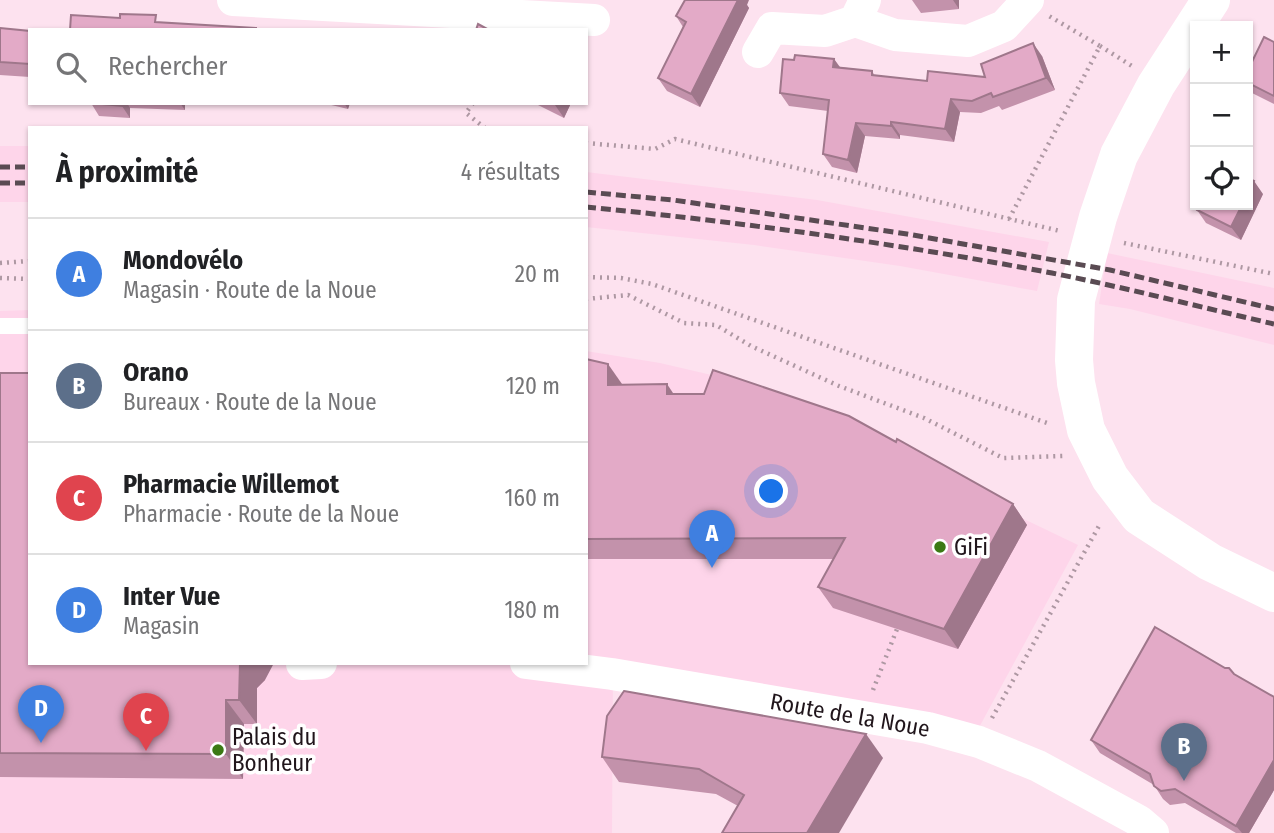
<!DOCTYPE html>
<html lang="fr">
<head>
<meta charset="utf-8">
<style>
	body { margin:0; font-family:"Fira Sans Condensed",sans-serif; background:#f6f6f6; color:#202124 }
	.controls { position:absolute; right:21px; top:21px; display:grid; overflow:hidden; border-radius:0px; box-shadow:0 2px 5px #0004 }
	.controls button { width:63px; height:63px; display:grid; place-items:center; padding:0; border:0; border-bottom:2px solid #e0e0e0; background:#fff; color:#202124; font:35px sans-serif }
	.you { position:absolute; left:772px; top:492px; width:24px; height:24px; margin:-18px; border:5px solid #fff; border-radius:50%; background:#1a73e8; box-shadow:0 0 0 10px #1a73e833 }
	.badge { display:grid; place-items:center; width:46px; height:46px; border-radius:50%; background:#1a73e8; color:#fff; font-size:23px; font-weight:700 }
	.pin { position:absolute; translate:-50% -58px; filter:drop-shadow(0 2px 4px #0008) }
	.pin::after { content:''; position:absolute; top:37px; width:24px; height:21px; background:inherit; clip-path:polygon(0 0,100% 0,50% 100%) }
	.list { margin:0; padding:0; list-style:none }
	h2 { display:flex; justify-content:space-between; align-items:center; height:91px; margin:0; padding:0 28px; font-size:30px }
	h2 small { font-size:23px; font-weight:400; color:#757577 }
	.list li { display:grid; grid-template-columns:46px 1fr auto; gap:21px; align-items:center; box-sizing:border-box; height:112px; padding:0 28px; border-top:2px solid #e0e0e0 }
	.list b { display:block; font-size:26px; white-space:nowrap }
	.list p { margin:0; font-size:23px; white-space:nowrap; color:#757577 }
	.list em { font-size:23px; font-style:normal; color:#757577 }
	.icon { flex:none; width:38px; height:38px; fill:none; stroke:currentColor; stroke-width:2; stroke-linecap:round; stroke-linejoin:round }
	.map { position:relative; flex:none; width:1274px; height:833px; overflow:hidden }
	.search { position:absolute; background:#fff; box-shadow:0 2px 5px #0004; left:28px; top:28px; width:560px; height:77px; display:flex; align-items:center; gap:18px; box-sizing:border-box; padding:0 24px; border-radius:0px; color:#757577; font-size:26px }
	.panel { position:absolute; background:#fff; box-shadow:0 2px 5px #0004; left:28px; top:126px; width:560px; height:539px; border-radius:0px }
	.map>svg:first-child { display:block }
	.built { fill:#fed5ea }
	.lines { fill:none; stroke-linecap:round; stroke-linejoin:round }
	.path { stroke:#ae98a3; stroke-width:4.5; stroke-dasharray:2 5; stroke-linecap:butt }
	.lane { stroke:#fff; stroke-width:16 }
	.street { stroke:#fff; stroke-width:32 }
	.secondary { stroke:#fff; stroke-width:38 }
	.rail { stroke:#5a4b53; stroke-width:5; stroke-dasharray:10 5; stroke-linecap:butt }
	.wall { fill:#c392ab }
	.shaded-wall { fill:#9f778b }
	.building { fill:#e3aac7; stroke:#9f778b; stroke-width:2 }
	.poi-dot { fill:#3b7914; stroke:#fff; stroke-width:2.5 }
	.labels { text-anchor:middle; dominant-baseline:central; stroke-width:7; stroke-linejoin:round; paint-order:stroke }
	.poi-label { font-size:23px; fill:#20151b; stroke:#fff; text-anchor:start }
	.street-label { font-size:23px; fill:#20151b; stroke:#fff }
</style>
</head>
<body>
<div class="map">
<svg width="1274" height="833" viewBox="0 0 1274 833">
	<rect width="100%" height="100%" fill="#fde2ef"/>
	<g class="built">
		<rect x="0" y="146" width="30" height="56"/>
		<polygon points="586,172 817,200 1049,242 1037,291 900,266 754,245 586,227"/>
		<polygon points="1107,253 1274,288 1274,345 1130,309 1099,304"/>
		<polygon points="30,310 30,663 586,663 586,351 660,363 733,380 1078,545 976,733 613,674 612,833 0,833 0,311"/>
	</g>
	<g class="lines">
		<g class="path">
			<polyline points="1100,46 1132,66"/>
			<polyline points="473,103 466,113 485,128"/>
			<polyline points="586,143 655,149 675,139 1060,231"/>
			<polyline points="1009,219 1100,46 1049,16"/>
			<polyline points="1124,243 1274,274"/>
			<polyline points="0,263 30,261"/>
			<polyline points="586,277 621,278 652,284 1050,424"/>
			<polyline points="0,278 30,279"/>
			<polyline points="586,299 628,295 684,323 716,325 751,346 839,386 924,418 1003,458 1064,456"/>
			<polyline points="873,690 897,629"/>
			<polyline points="992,718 1099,526"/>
		</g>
		<polyline class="lane" points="0,326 30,326"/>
		<g class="street">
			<polyline points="233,0 594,20"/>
			<polyline points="865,0 855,21 895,35 968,41 1004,26 1028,0"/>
			<polyline points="758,52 772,28 825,31 855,21"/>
			<polyline points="526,663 612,674 928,728 979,742 1038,766 1139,821 1153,833"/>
			<polyline points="302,664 321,663"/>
		</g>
		<polyline class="secondary" points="1211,0 1156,85 1119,155 1098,217 1076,300 1074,360 1076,383 1086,430 1110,478 1139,516 1210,562 1274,593"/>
		<g class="rail">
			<polyline points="0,167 30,167"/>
			<polyline points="0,183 30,183"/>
			<polyline points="586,192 673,200 907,234 1110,270 1274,309"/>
			<path d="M586 207C742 222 899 244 1052 273 1127 288 1200 307 1274 324"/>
		</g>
	</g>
	<g class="wall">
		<polygon points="912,0 959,0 959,9 921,13"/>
		<polygon points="747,5 749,8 700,107 667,91 658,78 683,27 676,16"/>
		<polygon points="0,28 30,31 30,77 0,75"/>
		<polygon points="1274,42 1274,104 1252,93 1248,88 1248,70"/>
		<polygon points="1042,56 1055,90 1002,110 999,106 981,113 960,112 954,142 900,135 900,139 865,136 857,173 832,167 823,154 828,111 789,106 780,93 794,60 834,59 840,67 872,71 875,76 927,81 985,77"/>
		<polygon points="91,103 185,103 185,110 130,108 130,118 99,116"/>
		<polygon points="323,103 350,103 348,109"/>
		<polygon points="534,103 571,103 564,118"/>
		<polygon points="1263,194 1241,240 1206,223 1197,210"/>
		<polygon points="586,359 622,385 674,394 896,442 1013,504 1027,525 958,649 833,608 818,587 834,559 586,559"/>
		<polygon points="0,373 265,680 257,688 257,724 244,724 243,779 0,777"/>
		<polygon points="1234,674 1274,697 1274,790 1249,833 1236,833 1185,803 1170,805 1163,799 1154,785 1100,753 1091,740"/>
		<polygon points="602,757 883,758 738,806 716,794 619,782"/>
	</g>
	<g class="shaded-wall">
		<polygon points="738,0 749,0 747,5 749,8 700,107 691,94"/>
		<polygon points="953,0 959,0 959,9"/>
		<polygon points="1033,43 1042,56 1055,90 1046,78"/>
		<polygon points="834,59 843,72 833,67"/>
		<polygon points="951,99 960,112 954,142 945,129"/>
		<polygon points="122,103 127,103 130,108 130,118 122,106"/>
		<polygon points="180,103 185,103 185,110"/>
		<polygon points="344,103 350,103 348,109"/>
		<polygon points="556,103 571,103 564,118 555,105"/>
		<polygon points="891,122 900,135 900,139 891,126"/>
		<polygon points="856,123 865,136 857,173 848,160"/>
		<polygon points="1254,181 1263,194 1241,240 1231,227 1242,205 1248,205 1248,193"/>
		<polygon points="608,364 622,384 622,405 608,385"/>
		<polygon points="667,384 681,405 667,394"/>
		<polygon points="1013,504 1027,525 958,649 944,629"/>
		<polygon points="240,663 274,663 265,680 257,688 257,724 239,700"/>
		<polygon points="226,700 244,724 243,779 226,754"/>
		<polygon points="866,734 883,758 839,833 807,833"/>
		<polygon points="1274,760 1274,790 1249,833 1242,833 1236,826"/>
	</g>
	<g class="building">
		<polygon points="685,0 738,0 691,94 658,78 686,22 676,16"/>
		<polygon points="120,14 156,15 155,22 256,28 256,30 70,30 71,15 120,18"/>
		<polygon points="478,24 489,30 476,30"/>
		<polygon points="0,28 30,31 30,64 0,62"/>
		<polygon points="1264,37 1274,42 1274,96 1248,83 1248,70"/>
		<polygon points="1033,43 1046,78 993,97 991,93 972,101 951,99 945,129 891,122 891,126 856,123 848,160 823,154 829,100 780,93 783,59 794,60 795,55 834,59 833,67 872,71 872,75 927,81 928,71 985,77 981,64"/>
		<polygon points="91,103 122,103 122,106"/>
		<polygon points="1248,178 1254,181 1248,193"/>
		<polygon points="1199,205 1242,205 1231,227 1197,210"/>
		<polygon points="586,359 608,364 608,385 667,384 667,394 704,394 713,370 849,416 896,442 897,439 1013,504 944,629 818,587 845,538 586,539"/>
		<polygon points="0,373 30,373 30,663 240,663 239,700 226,700 226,754 0,753"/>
		<polygon points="1155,627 1225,668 1229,668 1234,674 1274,697 1274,760 1236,826 1175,789 1161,791 1154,786 1150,774 1091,740"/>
		<polygon points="624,691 866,734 807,833 722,833 744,795 699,769 602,757 607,716"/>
	</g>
	<g class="poi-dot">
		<circle cx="940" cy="547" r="7"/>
		<circle cx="218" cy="750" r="7"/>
	</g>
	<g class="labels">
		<g class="poi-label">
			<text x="954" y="547">GiFi</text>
			<text x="232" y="737">Palais du<tspan x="232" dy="26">Bonheur</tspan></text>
		</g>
		<g class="street-label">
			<text transform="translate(850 715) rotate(10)">Route de la Noue</text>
		</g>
	</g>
</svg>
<div class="controls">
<button>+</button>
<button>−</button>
<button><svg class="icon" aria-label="locate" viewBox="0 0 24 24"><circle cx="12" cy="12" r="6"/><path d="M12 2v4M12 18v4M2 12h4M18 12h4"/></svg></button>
</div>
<div class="you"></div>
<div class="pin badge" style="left:712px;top:568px;background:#3f7fe0">A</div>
<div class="pin badge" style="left:1184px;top:781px;background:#5c6f8a">B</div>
<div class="pin badge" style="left:146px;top:751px;background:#e0444e">C</div>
<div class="pin badge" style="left:41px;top:743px;background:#3f7fe0">D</div>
<div class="search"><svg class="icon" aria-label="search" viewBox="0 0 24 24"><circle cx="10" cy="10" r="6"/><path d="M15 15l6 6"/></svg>Rechercher</div>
<section class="panel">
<h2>À proximité<small>4 résultats</small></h2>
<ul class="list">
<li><span class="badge" style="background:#3f7fe0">A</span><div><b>Mondovélo</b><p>Magasin · Route de la Noue</p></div><em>20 m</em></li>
<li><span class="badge" style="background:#5c6f8a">B</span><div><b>Orano</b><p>Bureaux · Route de la Noue</p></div><em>120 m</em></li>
<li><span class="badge" style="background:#e0444e">C</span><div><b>Pharmacie Willemot</b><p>Pharmacie · Route de la Noue</p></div><em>160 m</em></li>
<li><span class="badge" style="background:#3f7fe0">D</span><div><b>Inter Vue</b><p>Magasin</p></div><em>180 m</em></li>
</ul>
</section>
</div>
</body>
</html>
